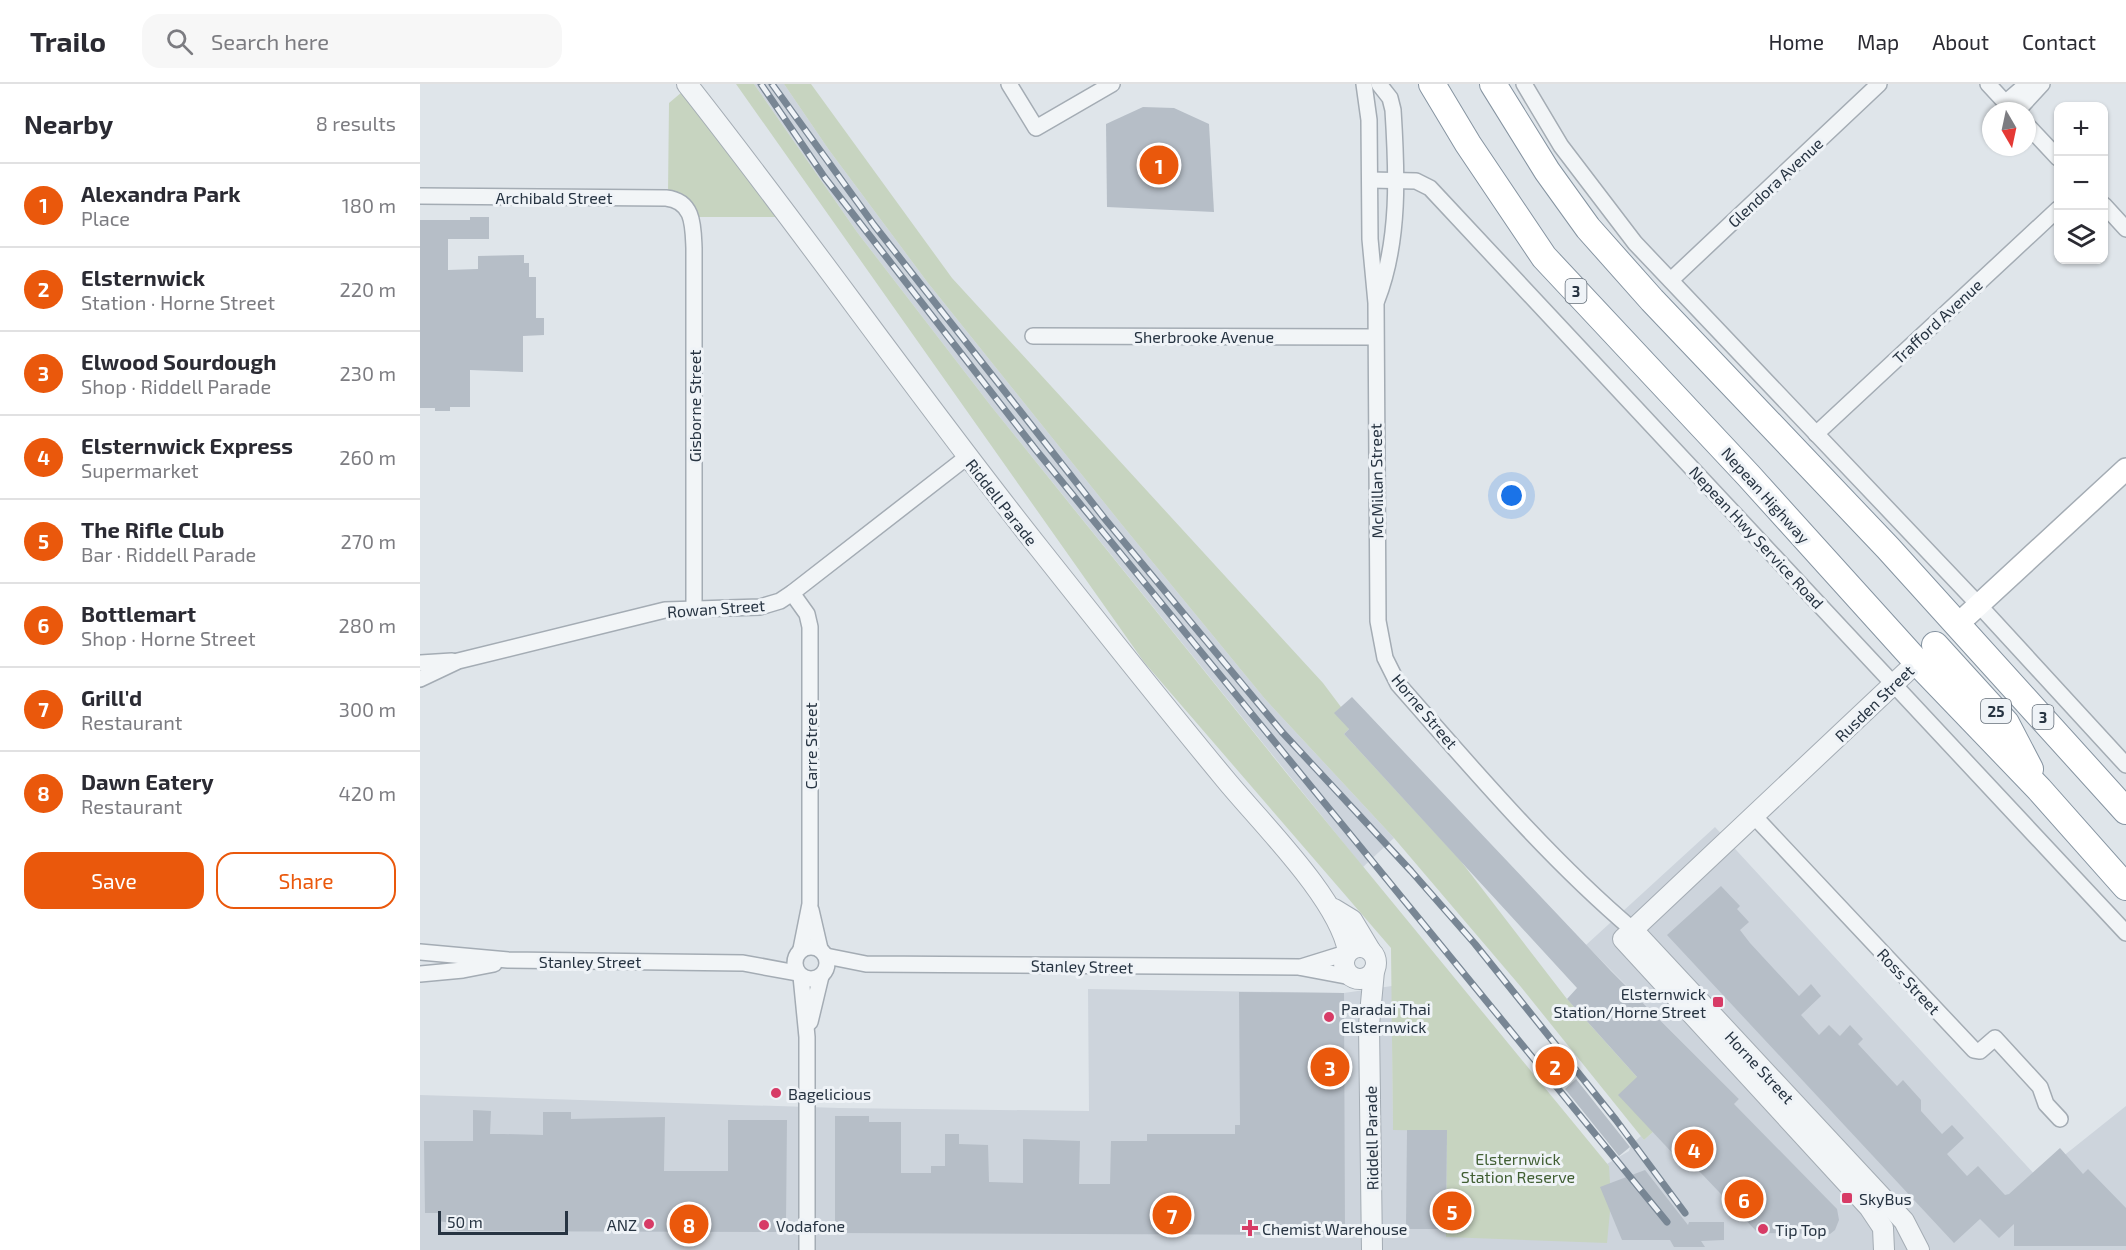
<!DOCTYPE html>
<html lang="en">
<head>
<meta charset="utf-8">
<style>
	body { margin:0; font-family:"Exo 2",sans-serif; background:#f7f7f7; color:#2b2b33 }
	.controls { position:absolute; right:18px; top:18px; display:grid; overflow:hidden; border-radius:12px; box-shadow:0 2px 4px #0004 }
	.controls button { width:54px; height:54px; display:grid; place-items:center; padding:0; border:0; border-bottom:2px solid #e1e1e2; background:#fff; color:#2b2b33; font:30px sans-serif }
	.compass { position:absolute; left:1562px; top:18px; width:54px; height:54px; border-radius:50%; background:#fff; box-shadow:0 2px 4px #0004; rotate:171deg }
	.scale { position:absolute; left:18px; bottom:15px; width:130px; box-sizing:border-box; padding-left:6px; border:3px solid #273442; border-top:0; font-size:16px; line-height:21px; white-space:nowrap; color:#273442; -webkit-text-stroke:4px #eff3f7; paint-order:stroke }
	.you { position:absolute; left:1092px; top:412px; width:21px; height:21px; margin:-15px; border:4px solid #fff; border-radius:50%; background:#1a73e8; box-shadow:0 0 0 9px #1a73e833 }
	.badge { display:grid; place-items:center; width:39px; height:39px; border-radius:50%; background:#ea580c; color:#fff; font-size:20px; font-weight:700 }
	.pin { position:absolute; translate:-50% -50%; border:3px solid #fff; box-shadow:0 2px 6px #0006 }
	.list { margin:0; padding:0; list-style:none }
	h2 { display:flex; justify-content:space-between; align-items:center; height:78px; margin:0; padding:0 24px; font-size:26px }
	h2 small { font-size:20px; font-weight:400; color:#7c7c81 }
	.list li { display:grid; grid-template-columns:39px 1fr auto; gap:18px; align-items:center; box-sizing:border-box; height:84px; padding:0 24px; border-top:2px solid #e1e1e2 }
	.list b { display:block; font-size:22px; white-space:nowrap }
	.list p { margin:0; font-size:20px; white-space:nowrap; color:#7c7c81 }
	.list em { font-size:20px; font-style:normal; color:#7c7c81 }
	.actions { display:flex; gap:12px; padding:18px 24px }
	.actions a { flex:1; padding:14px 0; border:2px solid #ea580c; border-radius:18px; text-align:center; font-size:21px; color:#ea580c }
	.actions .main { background:#ea580c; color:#fff }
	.icon { flex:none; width:33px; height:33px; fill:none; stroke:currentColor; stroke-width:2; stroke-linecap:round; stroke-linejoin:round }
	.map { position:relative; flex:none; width:1706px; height:1166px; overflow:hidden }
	header { display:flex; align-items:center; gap:36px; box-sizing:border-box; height:84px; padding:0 30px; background:#fff; border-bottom:2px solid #e1e1e2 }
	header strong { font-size:28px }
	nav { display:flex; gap:33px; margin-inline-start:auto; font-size:21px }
	.search { width:420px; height:54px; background:#f7f7f7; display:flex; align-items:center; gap:15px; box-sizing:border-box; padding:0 21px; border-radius:18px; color:#7c7c81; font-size:22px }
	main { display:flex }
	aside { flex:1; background:#fff }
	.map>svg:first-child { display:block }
	.built { fill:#cdd4dc }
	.green { fill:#c7d4c0 }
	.building { fill:#b6bec7 }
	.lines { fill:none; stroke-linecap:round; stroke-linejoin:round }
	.minor-casing { stroke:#a4acb4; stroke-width:18 }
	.tertiary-casing { stroke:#a4acb4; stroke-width:22 }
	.secondary-casing { stroke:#a4acb4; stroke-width:24 }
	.trunk-casing { stroke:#8694a1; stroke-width:28 }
	.minor { stroke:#f2f5f7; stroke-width:15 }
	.tertiary { stroke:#f2f5f7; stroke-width:20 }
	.secondary { stroke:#fff; stroke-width:21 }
	.trunk { stroke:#fff; stroke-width:26 }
	.rail-casing { stroke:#788694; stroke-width:7 }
	.rail { stroke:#eff3f7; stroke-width:4.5; stroke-dasharray:14; stroke-linecap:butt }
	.poi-dot { fill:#d73b66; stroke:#eff3f7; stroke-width:2 }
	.labels { text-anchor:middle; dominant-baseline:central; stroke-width:6; stroke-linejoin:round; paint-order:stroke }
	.shield { fill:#eff3f7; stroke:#636d78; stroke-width:1.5 }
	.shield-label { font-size:15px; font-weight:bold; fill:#273442 }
	.street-label { font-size:16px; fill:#273442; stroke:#eff3f7 }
	.poi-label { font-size:16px; fill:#273442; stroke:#eff3f7; text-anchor:start }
	.park-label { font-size:16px; fill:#415f33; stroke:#eff3f7 }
</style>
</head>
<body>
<header>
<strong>Trailo</strong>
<div class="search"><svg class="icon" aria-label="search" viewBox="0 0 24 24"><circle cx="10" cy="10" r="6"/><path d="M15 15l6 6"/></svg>Search here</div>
<nav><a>Home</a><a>Map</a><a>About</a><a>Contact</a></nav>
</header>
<main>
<aside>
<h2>Nearby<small>8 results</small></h2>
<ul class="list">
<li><span class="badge">1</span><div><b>Alexandra Park</b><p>Place</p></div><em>180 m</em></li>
<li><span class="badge">2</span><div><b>Elsternwick</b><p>Station · Horne Street</p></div><em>220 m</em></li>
<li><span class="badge">3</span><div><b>Elwood Sourdough</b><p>Shop · Riddell Parade</p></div><em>230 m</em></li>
<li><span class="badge">4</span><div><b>Elsternwick Express</b><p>Supermarket</p></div><em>260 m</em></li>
<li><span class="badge">5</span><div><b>The Rifle Club</b><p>Bar · Riddell Parade</p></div><em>270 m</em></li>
<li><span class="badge">6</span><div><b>Bottlemart</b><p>Shop · Horne Street</p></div><em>280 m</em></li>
<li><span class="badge">7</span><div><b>Grill'd</b><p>Restaurant</p></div><em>300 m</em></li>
<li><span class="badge">8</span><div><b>Dawn Eatery</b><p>Restaurant</p></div><em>420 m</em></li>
</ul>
<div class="actions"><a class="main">Save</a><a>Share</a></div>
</aside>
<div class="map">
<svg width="1706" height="1166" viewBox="0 0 1706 1166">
	<rect width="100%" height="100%" fill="#dfe5ea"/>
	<g class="built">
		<polygon points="334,0 364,0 409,66 508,199 703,442 845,615 974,754 943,783 571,322 437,148"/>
		<polygon points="1295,743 1617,1093 1706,1022 1706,1166 0,1166 0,1011 419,1024 669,1027 668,905 924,909 972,902 973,1046 1027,1046 1026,1153 1189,1082 1187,1080 1209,1067 1211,1061 1221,1052 1224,1056 1233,1048 1256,1073 1319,1015 1166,861"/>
	</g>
	<g class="green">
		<polygon points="316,0 334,0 437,148 571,322 868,691 1189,1082 1191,1117 1187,1159 1026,1153 1027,1047 973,1046 971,864 724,578"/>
		<polygon points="364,0 391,0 532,194 903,599 921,623 929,645 924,650 1040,776 1147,915 1217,993 1233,1048 1224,1056 1101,903 974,754 845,615 703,442 508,199 409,66"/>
		<path d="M262 8 363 133H278C275 118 265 108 248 108L249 19Z"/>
	</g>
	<g class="building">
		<polygon points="723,23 754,24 789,40 794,128 687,123 686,40"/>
		<polygon points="50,133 69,133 69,155 28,155 28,186 58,185 58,172 104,171 104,179 109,179 109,193 116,193 116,234 124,234 124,251 103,252 103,288 50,286 50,323 30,323 30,327 15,327 15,324 0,324 0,136 50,136"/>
		<polygon points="932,613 1191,887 1319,1015 1314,1020 1417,1125 1419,1136 1415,1146 1410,1150 1338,1149 1261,1068 1256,1073 1198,1011 1217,993 1147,915 1157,904 924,650 929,645 914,629"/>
		<polygon points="1301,802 1320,822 1317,825 1329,838 1320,846 1330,859 1379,912 1391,900 1401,912 1381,931 1399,951 1409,941 1420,952 1430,941 1443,955 1438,960 1477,1002 1483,996 1501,1016 1501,1027 1522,1050 1532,1041 1544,1054 1527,1070 1547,1092 1558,1082 1585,1111 1589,1110 1640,1064 1663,1090 1668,1085 1706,1124 1706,1162 1594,1162 1594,1140 1579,1154 1560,1135 1534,1159 1247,851"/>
		<polygon points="819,908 924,909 925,1151 415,1149 415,1032 449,1032 449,1038 481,1038 481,1089 511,1089 511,1082 525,1082 525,1050 539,1050 539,1060 568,1061 569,1098 603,1099 603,1055 660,1057 659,1100 690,1100 691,1057 727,1057 727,1050 815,1050 815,1041 820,1041"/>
		<polygon points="1156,995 1210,1063 1199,1072 1145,1005"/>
		<polygon points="53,1026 71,1027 70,1050 84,1050 123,1051 123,1028 151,1028 151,1035 245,1033 244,1087 308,1087 308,1036 367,1036 366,1139 358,1148 37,1147 37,1140 18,1137 18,1129 5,1129 4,1057 53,1057"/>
		<polygon points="987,1046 1027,1046 1026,1145 986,1145"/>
		<polygon points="1225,1086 1268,1141 1269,1138 1304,1138 1304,1156 1281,1157 1285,1163 1254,1163 1250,1156 1202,1156 1180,1103"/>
	</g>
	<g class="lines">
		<g class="minor-casing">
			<g id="minor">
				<polyline points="589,0 616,44 692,0"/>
				<path d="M944 0 949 36 950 155 956 219 958 537 965 574 978 600C1053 685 1127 773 1213 846"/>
				<polyline points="1104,0 1141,62 1215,159 1558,520 1706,681"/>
				<polyline points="1568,0 1593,27"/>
				<polyline points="1585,19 1607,0"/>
				<polyline points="1597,27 1622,0"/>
				<polyline points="1607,41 1638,74"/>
				<polyline points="950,96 996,97 1010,104 1706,849"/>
				<path d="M0 112 246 114C274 117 273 142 274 164V523"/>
				<polyline points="1684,121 1706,145"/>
				<polyline points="1251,196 1459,0"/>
				<path d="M957 216C980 157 977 88 973 26L970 14 959 0"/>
				<polyline points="613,252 954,253"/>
				<polyline points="1396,350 1638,125"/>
				<polyline points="372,509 387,530 390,543 390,820 381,865"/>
				<polyline points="0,579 32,577"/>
				<polyline points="0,595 38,577 245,526 340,523 360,517 372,509 547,373"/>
				<polyline points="1334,732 1554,966 1560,967 1575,954 1620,1003 1626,1020 1640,1035"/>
				<polyline points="391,826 400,865"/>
				<circle cx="391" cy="879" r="16"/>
				<polyline points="0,868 88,876 323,879 377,889"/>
				<polyline points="406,872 446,880 878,883 931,893"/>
				<polyline points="881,883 926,869"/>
				<polyline points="0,890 43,886 74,880"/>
				<polyline points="381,892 387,953 387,1166"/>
				<polyline points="390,938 401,892"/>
			</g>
		</g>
		<g class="tertiary-casing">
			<g id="tertiary">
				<path d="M267 0C387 152 498 312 619 464 680 541 742 619 805 695 841 739 918 814 928 867"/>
				<polyline points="914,825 932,836 950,866"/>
				<polyline points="1213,846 1484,1137 1499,1166"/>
				<circle cx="940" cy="879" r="16"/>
				<polyline points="952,1166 949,941 954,887"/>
				<polyline points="1464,1166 1463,1144 1449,1123 1203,855 1497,578"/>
			</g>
		</g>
		<g class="secondary-casing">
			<polyline id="secondary" points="1538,540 1706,385"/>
		</g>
		<g class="trunk-casing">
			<g id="trunk">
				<polyline points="1012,0 1048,60 1124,173 1328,391 1497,578 1619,705 1706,803"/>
				<polyline points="1073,0 1127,87 1168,144 1232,216 1468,464 1706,727"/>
				<polyline points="1515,561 1586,639 1610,685"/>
			</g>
		</g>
		<use href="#minor" class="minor"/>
		<use href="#tertiary" class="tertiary"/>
		<use href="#secondary" class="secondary"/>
		<use href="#trunk" class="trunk"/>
		<g class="rail-casing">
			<g id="rail">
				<polyline points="341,0 405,94 616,366 1247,1138"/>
				<polyline points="352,0 454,141 685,435 862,648 991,787 1055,860 1196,1036 1265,1129"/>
			</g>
		</g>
		<use href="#rail" class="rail"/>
	</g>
	<g class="poi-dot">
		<rect x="1292" y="912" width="12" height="12" rx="3"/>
		<circle cx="909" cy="933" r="6"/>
		<circle cx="356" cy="1009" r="6"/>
		<rect x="1421" y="1108" width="12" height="12" rx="3"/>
		<circle cx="229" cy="1140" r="6"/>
		<circle cx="344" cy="1141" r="6"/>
		<path d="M827 1135h6v6h6v6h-6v6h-6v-6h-6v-6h6z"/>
		<circle cx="1343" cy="1145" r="6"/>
	</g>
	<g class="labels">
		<g class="shield">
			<rect x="1145.5" y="195" width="21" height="24" rx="4.5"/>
			<rect x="1561" y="615" width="30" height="24" rx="4.5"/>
			<rect x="1612.5" y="621" width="21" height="24" rx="4.5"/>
		</g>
		<g class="shield-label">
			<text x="1156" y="207">3</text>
			<text x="1576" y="627">25</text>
			<text x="1623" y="633">3</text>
		</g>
		<g class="street-label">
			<text transform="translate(1355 98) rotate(-43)">Glendora Avenue</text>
			<text x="134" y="113">Archibald Street</text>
			<text transform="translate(1517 237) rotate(-43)">Trafford Avenue</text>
			<text x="784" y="252">Sherbrooke Avenue</text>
			<text transform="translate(274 322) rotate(-90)">Gisborne Street</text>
			<text transform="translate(956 397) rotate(-91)">McMillan Street</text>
			<text transform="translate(1346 411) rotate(48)">Nepean Highway</text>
			<text transform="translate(582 418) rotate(52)">Riddell Parade</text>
			<text transform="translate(1337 453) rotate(47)">Nepean Hwy Service Road</text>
			<text transform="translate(296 524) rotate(-4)">Rowan Street</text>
			<text transform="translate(1454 619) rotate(-44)">Rusden Street</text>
			<text transform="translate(1005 627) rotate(50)">Horne Street</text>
			<text transform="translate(390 662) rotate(-90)">Carre Street</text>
			<text x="170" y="877">Stanley Street</text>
			<text transform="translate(662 882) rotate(1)">Stanley Street</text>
			<text transform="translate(1489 897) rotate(47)">Ross Street</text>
			<text transform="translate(1340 983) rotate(47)">Horne Street</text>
			<text transform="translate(951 1054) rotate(-91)">Riddell Parade</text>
		</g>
		<g class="poi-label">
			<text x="1286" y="909" text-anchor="end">Elsternwick<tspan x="1286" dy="18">Station/Horne Street</tspan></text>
			<text x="921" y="924">Paradai Thai<tspan x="921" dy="18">Elsternwick</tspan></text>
			<text x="368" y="1009">Bagelicious</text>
			<text x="1439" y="1114">SkyBus</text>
			<text x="217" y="1140" text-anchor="end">ANZ</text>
			<text x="356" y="1141">Vodafone</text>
			<text x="842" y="1144">Chemist Warehouse</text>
			<text x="1355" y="1145">Tip Top</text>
		</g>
		<g class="park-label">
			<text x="1098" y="1074">Elsternwick<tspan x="1098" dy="18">Station Reserve</tspan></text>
		</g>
	</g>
</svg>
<div class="controls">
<button>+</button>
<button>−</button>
<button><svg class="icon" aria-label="layers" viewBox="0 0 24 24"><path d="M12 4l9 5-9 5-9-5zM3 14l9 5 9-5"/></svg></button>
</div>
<svg class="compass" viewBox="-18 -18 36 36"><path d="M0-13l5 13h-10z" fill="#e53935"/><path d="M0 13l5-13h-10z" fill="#7c7c81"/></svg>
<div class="scale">50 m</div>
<div class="you"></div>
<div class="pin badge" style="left:739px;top:81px">1</div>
<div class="pin badge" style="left:1135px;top:982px">2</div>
<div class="pin badge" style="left:910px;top:983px">3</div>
<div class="pin badge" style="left:1274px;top:1065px">4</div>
<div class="pin badge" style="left:1032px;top:1127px">5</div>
<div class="pin badge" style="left:1324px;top:1115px">6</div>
<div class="pin badge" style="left:752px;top:1131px">7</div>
<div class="pin badge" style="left:269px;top:1140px">8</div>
</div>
</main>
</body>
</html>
